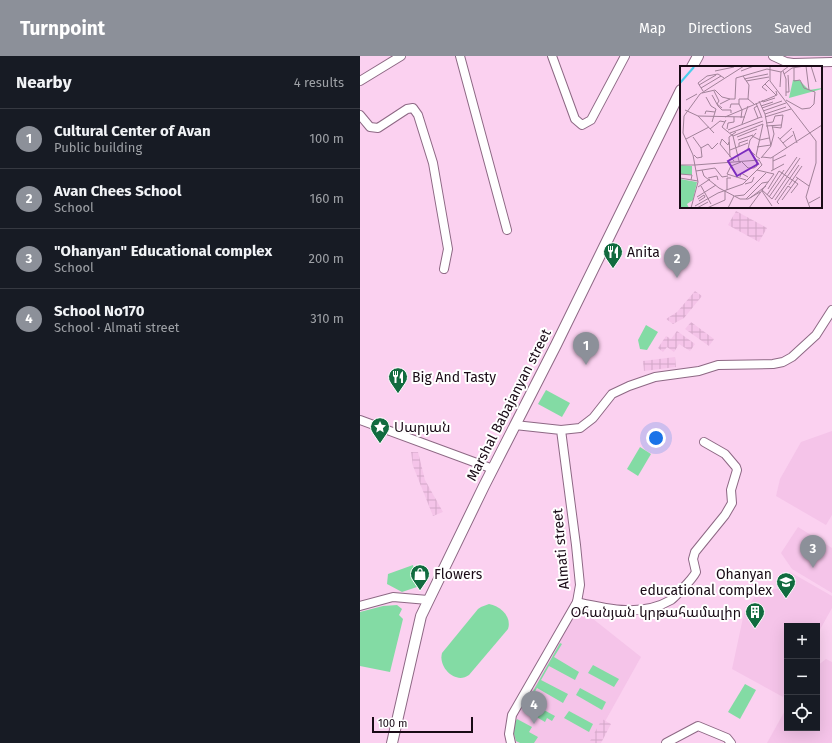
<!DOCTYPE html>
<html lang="en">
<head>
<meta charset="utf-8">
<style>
	body { margin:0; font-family:"Fira Sans","Noto Sans Armenian",sans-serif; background:#242831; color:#f1f3f6 }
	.controls { position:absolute; right:12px; bottom:12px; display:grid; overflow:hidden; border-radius:0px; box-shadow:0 4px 16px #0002 }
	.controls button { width:36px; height:36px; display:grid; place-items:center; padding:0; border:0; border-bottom:1px solid #363941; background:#171b24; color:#f1f3f6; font:20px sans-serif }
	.scale { position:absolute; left:12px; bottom:10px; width:101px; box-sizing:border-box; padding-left:4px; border:2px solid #190b16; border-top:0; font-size:11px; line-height:14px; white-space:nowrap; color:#190b16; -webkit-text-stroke:3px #fff; paint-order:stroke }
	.you { position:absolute; left:296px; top:382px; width:14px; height:14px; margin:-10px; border:3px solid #fff; border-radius:50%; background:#1a73e8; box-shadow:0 0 0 6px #1a73e833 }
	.badge { display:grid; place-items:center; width:26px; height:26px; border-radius:50%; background:#8c9099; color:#fff; font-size:13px; font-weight:700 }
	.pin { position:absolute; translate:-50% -33px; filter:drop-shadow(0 1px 2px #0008) }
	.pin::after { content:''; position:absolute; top:21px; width:14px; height:12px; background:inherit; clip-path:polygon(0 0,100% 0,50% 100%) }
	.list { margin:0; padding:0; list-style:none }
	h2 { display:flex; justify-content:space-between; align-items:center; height:52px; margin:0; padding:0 16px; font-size:17px }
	h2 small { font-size:13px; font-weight:400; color:#9ea1a6 }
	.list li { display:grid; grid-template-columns:26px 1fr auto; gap:12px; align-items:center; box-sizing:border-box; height:60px; padding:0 16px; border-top:1px solid #363941 }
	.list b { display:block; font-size:15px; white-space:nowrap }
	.list p { margin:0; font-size:13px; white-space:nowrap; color:#9ea1a6 }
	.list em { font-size:13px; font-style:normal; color:#9ea1a6 }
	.icon { flex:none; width:22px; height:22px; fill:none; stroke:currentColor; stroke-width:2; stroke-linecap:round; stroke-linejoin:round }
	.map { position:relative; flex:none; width:472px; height:687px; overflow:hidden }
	header { display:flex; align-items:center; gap:24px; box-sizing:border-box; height:56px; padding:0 20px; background:#8c9099; color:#fff }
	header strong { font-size:19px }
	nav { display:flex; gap:22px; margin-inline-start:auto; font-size:14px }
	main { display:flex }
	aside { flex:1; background:#171b24 }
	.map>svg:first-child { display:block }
	.built { fill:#f5c4e9 }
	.industrial { fill:url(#industrial-grid) }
	.green { fill:#83dba4 }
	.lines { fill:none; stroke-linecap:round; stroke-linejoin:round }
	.minor-casing { stroke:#8d6884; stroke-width:10 }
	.major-casing { stroke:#8d6884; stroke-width:12 }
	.minor { stroke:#fff; stroke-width:8 }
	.major { stroke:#fff; stroke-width:10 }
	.labels { text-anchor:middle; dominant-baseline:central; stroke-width:4; stroke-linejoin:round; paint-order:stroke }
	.poi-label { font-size:14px; fill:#190b16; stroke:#fff; text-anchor:start }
	.street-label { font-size:14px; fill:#190b16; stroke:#fff }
	.inset-river { fill:none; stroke:#4aceeb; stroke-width:2 }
	.inset-road { fill:none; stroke:#a18299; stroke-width:1 }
	.view { fill:#7b2cbf; fill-opacity:0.15; stroke:#7b2cbf; stroke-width:2 }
	.inset-edge { fill:none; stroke:#190b16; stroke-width:2 }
</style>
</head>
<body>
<header>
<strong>Turnpoint</strong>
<nav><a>Map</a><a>Directions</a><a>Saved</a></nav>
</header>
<main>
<aside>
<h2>Nearby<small>4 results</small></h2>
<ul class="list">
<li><span class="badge">1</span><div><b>Cultural Center of Avan</b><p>Public building</p></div><em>100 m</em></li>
<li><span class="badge">2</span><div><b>Avan Chees School</b><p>School</p></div><em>160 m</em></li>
<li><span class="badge">3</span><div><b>&quot;Ohanyan&quot; Educational complex</b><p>School</p></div><em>200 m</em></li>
<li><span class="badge">4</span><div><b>School No170</b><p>School · Almati street</p></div><em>310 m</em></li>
</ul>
</aside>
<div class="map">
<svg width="472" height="687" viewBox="0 0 472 687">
	<defs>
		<pattern id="industrial-grid" width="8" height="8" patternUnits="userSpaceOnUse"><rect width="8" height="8" fill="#f5c4e9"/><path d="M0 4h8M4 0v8" fill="none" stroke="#d1a7c7"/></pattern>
	</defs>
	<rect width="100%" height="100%" fill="#fbd1f0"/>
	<g class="built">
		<polygon points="472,375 472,459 466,469 416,440 420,423 441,386"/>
		<polygon points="438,471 472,492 472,537 432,513 421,497"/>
		<polygon points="430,516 472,540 472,552 457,579 457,570 427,570 427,634 423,641 372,613 384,557 397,537 420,532"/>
		<polygon points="218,551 281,601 233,687 154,687 149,673"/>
		<polygon points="466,603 472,606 472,687 407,687 427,651 427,672 457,672 457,610"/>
	</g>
	<g class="industrial">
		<polygon points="376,155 407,172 399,186 368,169"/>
		<polygon points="335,235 342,240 324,262 313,268 306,263 317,256"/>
		<polygon points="331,266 354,283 349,290 325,273"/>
		<polygon points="317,275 335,288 330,295 319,288 314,296 307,291 303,296 298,292 306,280 311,283"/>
		<polygon points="315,301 316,311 284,315 283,305"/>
		<polygon points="51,396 58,396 65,424 83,456 73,460 53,410"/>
		<polygon points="242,663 251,668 241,687 229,687"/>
	</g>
	<g class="green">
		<polygon points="286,269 298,276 287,294 280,293 278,284"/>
		<polygon points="186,334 210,347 202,361 178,348"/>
		<polygon points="280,391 291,398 278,420 267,413"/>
		<polygon points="53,509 57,531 42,536 27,528 28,518"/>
		<path d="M129 548C141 550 152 561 148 573L109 619C95 629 78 611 82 597L118 553 121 551Z"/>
		<polygon points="37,549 42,553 39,559 43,563 30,616 0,610 0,556 23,550"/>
		<polygon points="200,587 202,588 194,601 219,616 215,624 189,610 181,624 208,638 203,647 177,632 169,646 195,660 192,665 187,662 185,666 163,653"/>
		<polygon points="233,609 259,623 254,631 228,617"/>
		<polygon points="385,628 396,634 380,663 368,656"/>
		<polygon points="220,632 246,646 242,654 216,639"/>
		<polygon points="209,655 233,668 229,676 204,662"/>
		<polygon points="157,663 172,671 169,676 178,681 174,687 160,687 156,685 152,671"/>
	</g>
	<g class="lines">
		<g class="minor-casing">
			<g id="minor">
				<polyline points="100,0 147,174"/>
				<polyline points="192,0 215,63 222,69 231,64 265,0"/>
				<polyline points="413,0 426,6 433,7 472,6"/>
				<polyline points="0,25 41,0"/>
				<polyline points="0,59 10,71 18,72 47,53 53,52 58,59 73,107 88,193 84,213"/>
				<polyline points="0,364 133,413"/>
				<polyline points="201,374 220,372 233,362 252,338 269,330 295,321 339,315 358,309 413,308 423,306 432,301 456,279 472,254"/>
				<path d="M217 546C248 553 282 561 311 544 315 541 319 536 322 533 327 528 333 522 336 516L333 503 335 496 365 459 372 447 371 434 377 414 376 411 365 398 344 386"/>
				<polyline points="0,550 33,541 68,544"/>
				<polyline points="151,687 149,678 152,659 217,546 220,529 216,489 201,374 155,369"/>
				<polyline points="306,687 338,670 367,682 371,687"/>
			</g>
		</g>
		<g class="major-casing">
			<g id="major">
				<polyline points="332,11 338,0"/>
				<polyline points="32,687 61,560 124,430 196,289 321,34"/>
			</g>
		</g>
		<use href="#minor" class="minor"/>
		<use href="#major" class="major"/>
	</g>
	<defs>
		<g id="restaurant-pin" transform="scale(1)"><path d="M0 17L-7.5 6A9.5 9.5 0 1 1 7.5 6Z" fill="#116b3f" stroke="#fff"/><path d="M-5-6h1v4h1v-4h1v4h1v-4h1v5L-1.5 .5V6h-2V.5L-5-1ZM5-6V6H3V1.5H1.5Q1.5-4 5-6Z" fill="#fff"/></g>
		<g id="sight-pin" transform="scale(1)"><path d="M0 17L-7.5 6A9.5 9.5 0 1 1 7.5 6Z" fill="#116b3f" stroke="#fff"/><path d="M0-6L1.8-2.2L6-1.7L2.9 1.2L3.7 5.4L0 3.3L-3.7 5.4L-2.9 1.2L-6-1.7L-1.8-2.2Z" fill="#fff"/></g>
		<g id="shop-pin" transform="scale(1)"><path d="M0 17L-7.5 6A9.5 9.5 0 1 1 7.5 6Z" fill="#116b3f" stroke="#fff"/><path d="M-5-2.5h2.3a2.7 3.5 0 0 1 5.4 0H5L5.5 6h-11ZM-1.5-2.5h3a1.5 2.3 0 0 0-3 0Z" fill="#fff"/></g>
		<g id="university-pin" transform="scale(1)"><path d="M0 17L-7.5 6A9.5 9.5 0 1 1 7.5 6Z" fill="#116b3f" stroke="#fff"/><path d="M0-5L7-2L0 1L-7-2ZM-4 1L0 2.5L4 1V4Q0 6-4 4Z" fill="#fff"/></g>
		<g id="building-pin" transform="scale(1)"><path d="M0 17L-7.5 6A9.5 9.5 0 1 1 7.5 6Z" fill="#116b3f" stroke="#fff"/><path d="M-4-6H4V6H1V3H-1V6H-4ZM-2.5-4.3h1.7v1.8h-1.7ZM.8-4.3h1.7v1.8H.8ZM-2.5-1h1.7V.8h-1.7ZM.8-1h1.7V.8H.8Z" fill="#fff"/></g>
	</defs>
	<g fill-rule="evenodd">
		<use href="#restaurant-pin" x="253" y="196"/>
		<use href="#restaurant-pin" x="38" y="321"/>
		<use href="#sight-pin" x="20" y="371"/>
		<use href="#shop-pin" x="60" y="518"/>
		<use href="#university-pin" x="426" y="526"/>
		<use href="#building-pin" x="395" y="556"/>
	</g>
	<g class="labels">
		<g class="poi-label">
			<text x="267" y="196">Anita</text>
			<text x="52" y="321">Big And Tasty</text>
			<text x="34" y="371">Սարյան</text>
			<text x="74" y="518">Flowers</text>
			<text x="412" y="518" text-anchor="end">Ohanyan<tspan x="412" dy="16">educational complex</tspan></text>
			<text x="381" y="556" text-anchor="end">Օհանյան կրթահամալիր</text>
		</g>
		<g class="street-label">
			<text transform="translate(149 349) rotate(-63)">Marshal Babajanyan street</text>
			<text transform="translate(201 493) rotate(-95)">Almati street</text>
		</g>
	</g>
	<g transform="translate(320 10)">
		<rect width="142" height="142" fill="#fbd1f0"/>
		<path d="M1 99 12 100V109L0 108Z" fill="#83dba4"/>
		<path d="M113 14H119L129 24 142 22V26V23L109 32Z" fill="#83dba4"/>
		<path d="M0 113 17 116 13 134 7 138 9 142H0Z" fill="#83dba4"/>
		<path class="inset-river" d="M0 17 14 1"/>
		<path class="inset-road" d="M90 0V15L136 75V97L126 131 130 142M126 0 129 24M131 0 136 16M114 2V15L120 14 124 22 135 26M35 5 54 1M61 5 74 0M103 5 106 13V30M104 8 112 2 125 0M63 10 69 19 68 33 74 38M64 13 88 8M66 15 89 11M85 18 96 29M19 19 36 9M100 21 101 6M21 22 41 10M23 25 18 17 27 10 38 8 44 12M34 25 39 35 37 38 42 42M87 25 82 21 89 14M106 26H109L108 9M22 27 35 24 42 31 50 33 40 38M32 29 38 40 42 44H51V47M26 31 31 40 36 43 32 56M50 33H55L56 12 87 3 101 6 109 0M6 34 17 28M82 34 83 36 95 32M106 34 122 43 130 42 134 38 135 26M79 35 85 48 91 80 81 92M76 37 82 52M59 38V33H68M77 40 74 42 78 52M81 40 93 36M50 42 51 38H59L62 44 61 52M82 42 102 35M5 44 18 50 65 51M83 45 106 37M25 48 26 45 35 46M85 48 106 41M18 50 34 67M45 51 97 29 96 25M85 51 111 43M46 54 42 61 53 70 59 95M86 57 93 56 95 50 103 49 101 62 93 61M62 58 68 40M86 60 101 59M30 63 40 55 45 56M47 63 48 57 54 56V51M48 64 81 51M113 65 117 77M50 67 83 55M53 70 83 58 76 90 80 93M72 70 80 74 89 72M13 71 21 82M57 71 77 63M98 71 107 82M6 73 29 61M100 73 112 62M58 74 73 69M103 77 113 69M40 78 54 95M40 78 42 73 48 79 49 76M91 79 94 68 92 59M59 80V77L68 74M77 81 91 79M50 84 68 77M14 89 17 92 22 91 21 82 28 78 32 83 38 77M75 89 68 83 70 74 76 67M50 91 49 71 56 66M82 91 91 92 142 59M93 91V104M93 95 106 89M61 96 51 100 47 108 66 114M62 96 68 102H74L77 100 76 94M0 99H15M15 99 79 94 82 99 77 104 94 108 69 142M22 104 24 110 39 122 60 133H68L80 126M16 105 35 102 42 111 48 110M91 105 104 98M0 108 12 109 11 114M60 111 61 107 68 111M116 111 129 120M0 112 18 115M28 112 37 110 38 114M65 118 72 116 74 111M109 119 122 100M21 120 31 138M18 121 30 113M88 123 99 105 118 118 111 127M47 124V112H51M82 124 92 133 120 92M82 125 92 140M87 129 104 104M55 130 64 129 86 107M17 131 36 119M89 131 117 91M70 132 86 120M18 133 24 129 25 131 19 135M66 133 82 117 88 116M95 134 119 99M102 134 118 112M129 137 140 131M99 138 97 136 108 120 111 122M15 140 38 127 63 118 77 104M11 142 18 116 13 89 3 67 4 50 20 28 64 0M17 142 28 136M27 142 45 134V125M48 142 54 130"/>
		<path class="view" d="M69 83 78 98 57 110 48 95Z"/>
		<rect width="142" height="142" class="inset-edge"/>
	</g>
</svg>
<div class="controls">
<button>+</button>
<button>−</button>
<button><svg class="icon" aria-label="locate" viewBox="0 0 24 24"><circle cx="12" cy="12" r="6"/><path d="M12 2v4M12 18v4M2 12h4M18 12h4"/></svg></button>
</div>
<div class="scale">100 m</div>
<div class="you"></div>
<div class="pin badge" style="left:226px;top:309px">1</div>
<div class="pin badge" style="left:317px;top:222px">2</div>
<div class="pin badge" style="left:453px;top:512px">3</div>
<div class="pin badge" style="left:174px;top:668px">4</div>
</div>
</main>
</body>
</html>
